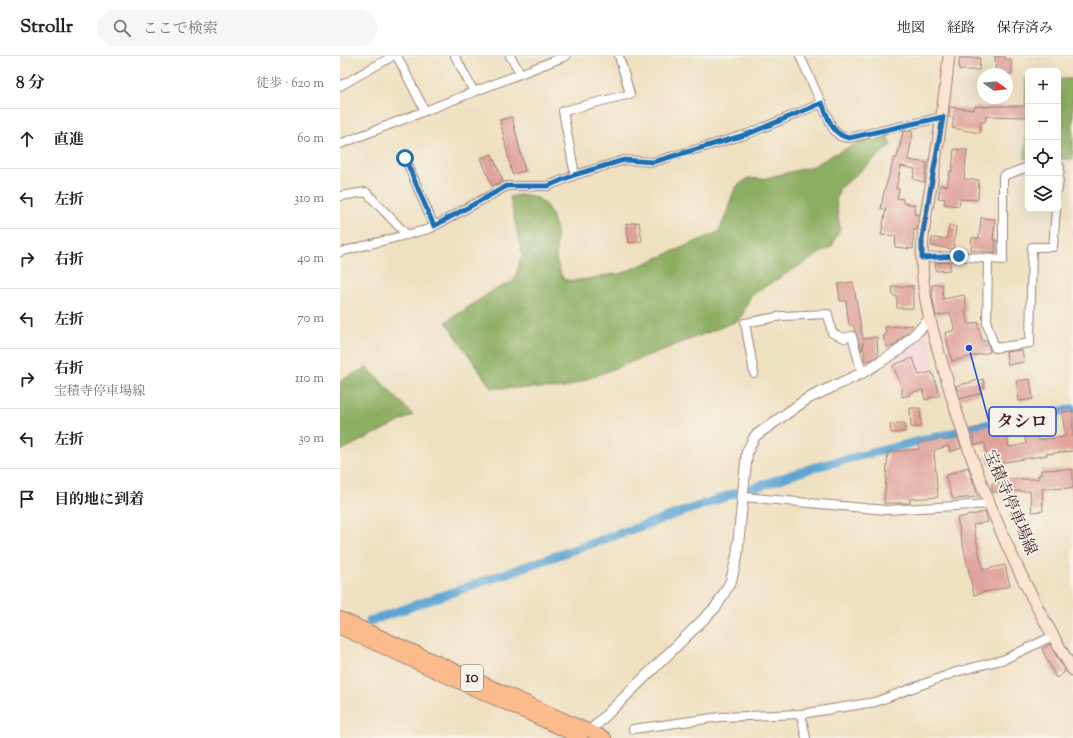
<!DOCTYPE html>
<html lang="ja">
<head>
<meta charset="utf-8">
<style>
	body { margin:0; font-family:"Sorts Mill Goudy","Noto Serif JP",serif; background:#f6f6f6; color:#222 }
	.controls { position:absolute; right:12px; top:12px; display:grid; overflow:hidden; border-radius:6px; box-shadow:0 4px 16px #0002 }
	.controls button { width:36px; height:36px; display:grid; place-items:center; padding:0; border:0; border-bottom:1px solid #e0e0e0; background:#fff; color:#222; font:20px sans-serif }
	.compass { position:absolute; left:637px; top:12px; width:36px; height:36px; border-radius:50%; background:#fff; box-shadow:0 4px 16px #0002; rotate:105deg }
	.stop { position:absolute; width:12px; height:12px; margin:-9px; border:3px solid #1f6fb2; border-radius:50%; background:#fff }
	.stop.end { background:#1f6fb2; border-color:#fff; box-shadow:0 1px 4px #0008 }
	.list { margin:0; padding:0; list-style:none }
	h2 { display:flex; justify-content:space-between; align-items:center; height:52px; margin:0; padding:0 16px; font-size:17px }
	h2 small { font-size:13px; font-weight:400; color:#767676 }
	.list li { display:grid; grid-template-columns:26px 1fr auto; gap:12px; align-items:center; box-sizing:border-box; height:60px; padding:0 16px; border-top:1px solid #e0e0e0 }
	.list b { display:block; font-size:15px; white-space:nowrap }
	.list p { margin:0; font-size:13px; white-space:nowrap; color:#767676 }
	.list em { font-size:13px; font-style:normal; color:#767676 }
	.icon { flex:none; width:22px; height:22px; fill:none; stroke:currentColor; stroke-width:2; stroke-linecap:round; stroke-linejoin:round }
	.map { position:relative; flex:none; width:733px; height:682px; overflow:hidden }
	header { display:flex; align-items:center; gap:24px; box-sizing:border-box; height:56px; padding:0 20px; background:#fff; border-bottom:1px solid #e0e0e0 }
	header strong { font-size:19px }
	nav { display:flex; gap:22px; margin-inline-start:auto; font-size:14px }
	.search { width:280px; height:36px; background:#f6f6f6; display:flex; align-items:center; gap:10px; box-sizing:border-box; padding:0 14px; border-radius:22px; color:#767676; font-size:15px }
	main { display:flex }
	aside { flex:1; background:#fff }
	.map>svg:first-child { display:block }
	.built { fill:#f6cfd6 }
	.forest { fill:#8cae62; stroke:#6b6646 }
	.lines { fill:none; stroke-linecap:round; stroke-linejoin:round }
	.canal { stroke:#5ca4d3; stroke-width:9 }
	.building { fill:#dfa39b }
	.minor-casing { stroke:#9c8076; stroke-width:10 }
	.tertiary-casing { stroke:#9c8076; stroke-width:12 }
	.secondary-casing { stroke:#9c8076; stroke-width:13 }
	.primary-casing { stroke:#9c8076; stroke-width:14 }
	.minor { stroke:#fff; stroke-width:8 }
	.tertiary { stroke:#fff; stroke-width:10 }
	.secondary { stroke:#fde4d1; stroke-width:11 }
	.primary { stroke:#fbbb8c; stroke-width:12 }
	.route { stroke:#1f6fb2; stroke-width:5 }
	.labels { text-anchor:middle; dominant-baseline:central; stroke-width:3.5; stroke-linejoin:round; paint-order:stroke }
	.shield { fill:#f7f3e8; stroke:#7e5f64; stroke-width:1 }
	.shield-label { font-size:15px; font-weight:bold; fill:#4a1f2b }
	.street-label { font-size:16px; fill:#4a1f2b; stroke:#f7f3e8 }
	.leader { fill:none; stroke:#1d4ed8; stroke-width:1.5 }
	.callout-dot { fill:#1d4ed8; stroke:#f7f3e8; stroke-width:1.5 }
	.callout { fill:#f7f3e8; stroke:#1d4ed8; stroke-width:1.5 }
	.callout-label { font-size:17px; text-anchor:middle; font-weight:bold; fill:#4a1f2b }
</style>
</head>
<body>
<header>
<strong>Strollr</strong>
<div class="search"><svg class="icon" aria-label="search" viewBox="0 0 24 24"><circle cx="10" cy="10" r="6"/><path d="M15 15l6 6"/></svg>ここで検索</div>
<nav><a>地図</a><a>経路</a><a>保存済み</a></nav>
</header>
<main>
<aside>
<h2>8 分<small>徒歩 · 620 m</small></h2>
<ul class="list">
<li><svg class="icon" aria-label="ahead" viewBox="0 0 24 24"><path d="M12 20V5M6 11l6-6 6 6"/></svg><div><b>直進</b></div><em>60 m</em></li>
<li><svg class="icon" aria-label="left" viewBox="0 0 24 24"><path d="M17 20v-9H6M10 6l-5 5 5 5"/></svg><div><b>左折</b></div><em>310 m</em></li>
<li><svg class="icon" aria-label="right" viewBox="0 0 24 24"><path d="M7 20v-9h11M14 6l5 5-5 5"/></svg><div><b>右折</b></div><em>40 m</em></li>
<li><svg class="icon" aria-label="left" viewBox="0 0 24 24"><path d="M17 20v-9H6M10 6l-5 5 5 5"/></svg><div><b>左折</b></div><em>70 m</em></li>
<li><svg class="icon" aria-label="right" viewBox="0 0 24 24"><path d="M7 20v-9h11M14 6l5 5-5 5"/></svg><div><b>右折</b><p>宝積寺停車場線</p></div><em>110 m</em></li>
<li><svg class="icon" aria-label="left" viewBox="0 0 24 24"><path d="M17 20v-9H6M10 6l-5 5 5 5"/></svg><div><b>左折</b></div><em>30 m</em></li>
<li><svg class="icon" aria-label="arrive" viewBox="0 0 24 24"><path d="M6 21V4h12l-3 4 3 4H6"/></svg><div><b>目的地に到着</b></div></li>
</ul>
</aside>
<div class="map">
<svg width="733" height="682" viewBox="0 0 733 682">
	<rect width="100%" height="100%" fill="#f7f3e8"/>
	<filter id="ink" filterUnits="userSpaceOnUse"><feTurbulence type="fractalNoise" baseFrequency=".025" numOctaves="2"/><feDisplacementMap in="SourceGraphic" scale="8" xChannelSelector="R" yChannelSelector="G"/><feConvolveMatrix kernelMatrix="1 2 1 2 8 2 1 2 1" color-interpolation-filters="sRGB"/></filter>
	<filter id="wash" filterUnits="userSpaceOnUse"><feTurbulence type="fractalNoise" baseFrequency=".012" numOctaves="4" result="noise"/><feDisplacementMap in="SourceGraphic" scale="16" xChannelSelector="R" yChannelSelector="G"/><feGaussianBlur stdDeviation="0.9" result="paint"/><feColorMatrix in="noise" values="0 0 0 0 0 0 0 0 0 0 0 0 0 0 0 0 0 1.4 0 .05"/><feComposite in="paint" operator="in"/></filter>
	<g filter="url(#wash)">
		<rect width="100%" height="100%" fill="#efe0c1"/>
		<polygon class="built" points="585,274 597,314 582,317 559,327 551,306"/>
		<g class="forest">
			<polygon points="686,22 688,22 688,103 685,103"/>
			<rect x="718" y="23" width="15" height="80"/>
			<path d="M538 79H547L551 89 499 133 496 145 500 173 492 190 411 239 400 264 224 332H151L106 266 154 234 174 225 182 199 170 141C196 133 212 148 216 175 218 185 214 196 217 206 218 211 221 217 223 223 237 228 263 218 280 218L376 177 381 172 393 137 396 131 408 122 422 123 474 110 492 99Z"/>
			<polygon points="27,311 73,359 0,395 0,325"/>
		</g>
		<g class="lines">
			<g class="canal">
				<polyline points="626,373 674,363 733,353"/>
				<polyline points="410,433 475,411 616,376"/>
				<polyline points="30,565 396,437"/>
			</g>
		</g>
		<g id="blocks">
			<g class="building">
				<polygon points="655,0 665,0 665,3 671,3 672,18 656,18"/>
				<polygon points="619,2 640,2 639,14 619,14"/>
				<polygon points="635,50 649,51 649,50 688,50 687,61 646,60 645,66 641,66 640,77 612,72 614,62 609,61 610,51 634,54"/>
				<polygon points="172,61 185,115 172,118 160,64"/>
				<polygon points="567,75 573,76 568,104 587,107 584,126 573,123 575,113 561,110 556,133 559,133 557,142 563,143 563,147 575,149 574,158 579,159 577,174 574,173 573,193 555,191 556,180 541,179 546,153 541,153 543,140 554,102 557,102 563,76"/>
				<polygon points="614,93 627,94 624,123 639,124 638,144 620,143 619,150 604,148 605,143 598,142 600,129 607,130 610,115 612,115"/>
				<polygon points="152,98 163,125 152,130 141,102"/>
				<polygon points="641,162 655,163 653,184 656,184 655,197 631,194 632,182 639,182"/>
				<polygon points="299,166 302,185 289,187 286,168"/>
				<polygon points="609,169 616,171 613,193 591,190 592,182 607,183"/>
				<polygon points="610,206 610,214 596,215 595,207"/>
				<polygon points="513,226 523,283 537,281 538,299 531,304 525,305 523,286 522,295 513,269 509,269 506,245 500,245 498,228"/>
				<polygon points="602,228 603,243 624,239 627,255 625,255 629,269 638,266 642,285 647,284 650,296 612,305 605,277 615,274 610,257 596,260 593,243 592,229"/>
				<polygon points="573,230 573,252 557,252 557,240 553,240 552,231"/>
				<polygon points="573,269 554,290 547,291 543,280 546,280 545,271"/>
				<polygon points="682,294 684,306 668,309 666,296"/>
				<polygon points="573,302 579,319 592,316 600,339 585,344 583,334 569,337 570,339 562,341 562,332 553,309"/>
				<polygon points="643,323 645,331 640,333 641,337 620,343 616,330"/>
				<polygon points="690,323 693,343 679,345 676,325"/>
				<polygon points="570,352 580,352 581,371 571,371"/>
				<polygon points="733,355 733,395 706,398 707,399 648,409 645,387 635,389 632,373 665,367 669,391 686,388 682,364 694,362 698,384 723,381 725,380 722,356"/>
				<polygon points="565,367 565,376 551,377 550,368"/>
				<polygon points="617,380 621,392 610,396 609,390 594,394 598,441 570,443 570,447 544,447 548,396 579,393 578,387 603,382 604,385"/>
				<polygon points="628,411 638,441 613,443 605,420"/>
				<polygon points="733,413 733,432 702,433 703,455 692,456 690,435 652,436 652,427 668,426 668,423 698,423 698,419 701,419 701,414"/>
				<polygon points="645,456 648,466 633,469 643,514 665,509 670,530 634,539 617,462"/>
				<polygon points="710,588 725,616 716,622 702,593"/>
			</g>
		</g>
	</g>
	<g filter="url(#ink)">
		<use href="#blocks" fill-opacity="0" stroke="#9c8076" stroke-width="1"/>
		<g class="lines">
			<g class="minor-casing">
				<g id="minor">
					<polyline points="57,0 85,55"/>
					<polyline points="115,0 134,36"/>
					<polyline points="170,0 181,18"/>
					<polyline points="460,0 493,73 500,80 509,82 603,61"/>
					<polyline points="0,30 53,0"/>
					<polyline points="0,88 226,0"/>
					<polyline points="65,102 94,170"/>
					<polyline points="718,111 720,111 718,133"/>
					<polyline points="235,119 223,55 290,38 279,0"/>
					<polyline points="0,140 26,136 67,179"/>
					<polyline points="0,196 89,173 167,130 208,130 235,119 284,104 313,106 408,78 482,47"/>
					<polyline points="582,202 619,200 663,204 663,120 688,111"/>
					<polyline points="648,203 647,268 655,292 690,287 692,191 713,191 716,153"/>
					<polyline points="414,317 405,267 442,260 488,258 492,277 504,282 512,280 522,317"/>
					<polyline points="404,441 546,454 650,448"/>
					<polyline points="461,658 466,682"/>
					<polyline points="293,673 380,661 461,658 535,646 616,616 665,603 713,580"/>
				</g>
			</g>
			<g class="tertiary-casing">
				<polyline id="tertiary" points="250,675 376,551 391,525 397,500 407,396 415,380 467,343 522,317 558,295 589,264"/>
			</g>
			<g class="secondary-casing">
				<path id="secondary" d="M609 0C605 38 600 75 594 113 589 142 582 172 582 203 582 241 593 277 604 314 633 418 676 521 733 614"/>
			</g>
			<g class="primary-casing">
				<g id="primary">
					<polyline points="0,562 265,682"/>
					<polyline points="0,572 241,682"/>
				</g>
			</g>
			<use href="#minor" class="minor"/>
			<use href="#tertiary" class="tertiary"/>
			<use href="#secondary" class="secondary"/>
			<use href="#primary" class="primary"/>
		</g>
	</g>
	<g class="lines" filter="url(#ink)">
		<path class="route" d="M65 102 94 170 167 130H208L234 119 284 104 313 106 408 78 482 47C488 62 492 79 509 82L603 61 582 182V202L619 200"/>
	</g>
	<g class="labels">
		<rect class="shield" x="121" y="609" width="22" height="26" rx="3"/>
		<g class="shield-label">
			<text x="132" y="622">10</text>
		</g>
		<g class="street-label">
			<text transform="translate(669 447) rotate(67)">宝積寺停車場線</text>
		</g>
	</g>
	<path class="leader" d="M629 292L649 366"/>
	<circle class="callout-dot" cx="629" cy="292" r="4"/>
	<rect class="callout" x="649" y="351" width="67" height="29" rx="4"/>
	<g class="callout-label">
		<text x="682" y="371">タシロ</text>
	</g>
</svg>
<div class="controls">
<button>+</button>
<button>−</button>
<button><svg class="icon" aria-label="locate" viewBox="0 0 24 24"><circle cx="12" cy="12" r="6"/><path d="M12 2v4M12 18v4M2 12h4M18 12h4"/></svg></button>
<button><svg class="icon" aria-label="layers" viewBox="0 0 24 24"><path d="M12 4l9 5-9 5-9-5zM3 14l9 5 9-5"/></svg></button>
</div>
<svg class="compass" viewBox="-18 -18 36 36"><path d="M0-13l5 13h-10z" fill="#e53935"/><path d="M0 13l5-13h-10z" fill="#767676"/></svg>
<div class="stop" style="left:65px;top:102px"></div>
<div class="stop end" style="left:619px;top:200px"></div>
</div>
</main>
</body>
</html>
